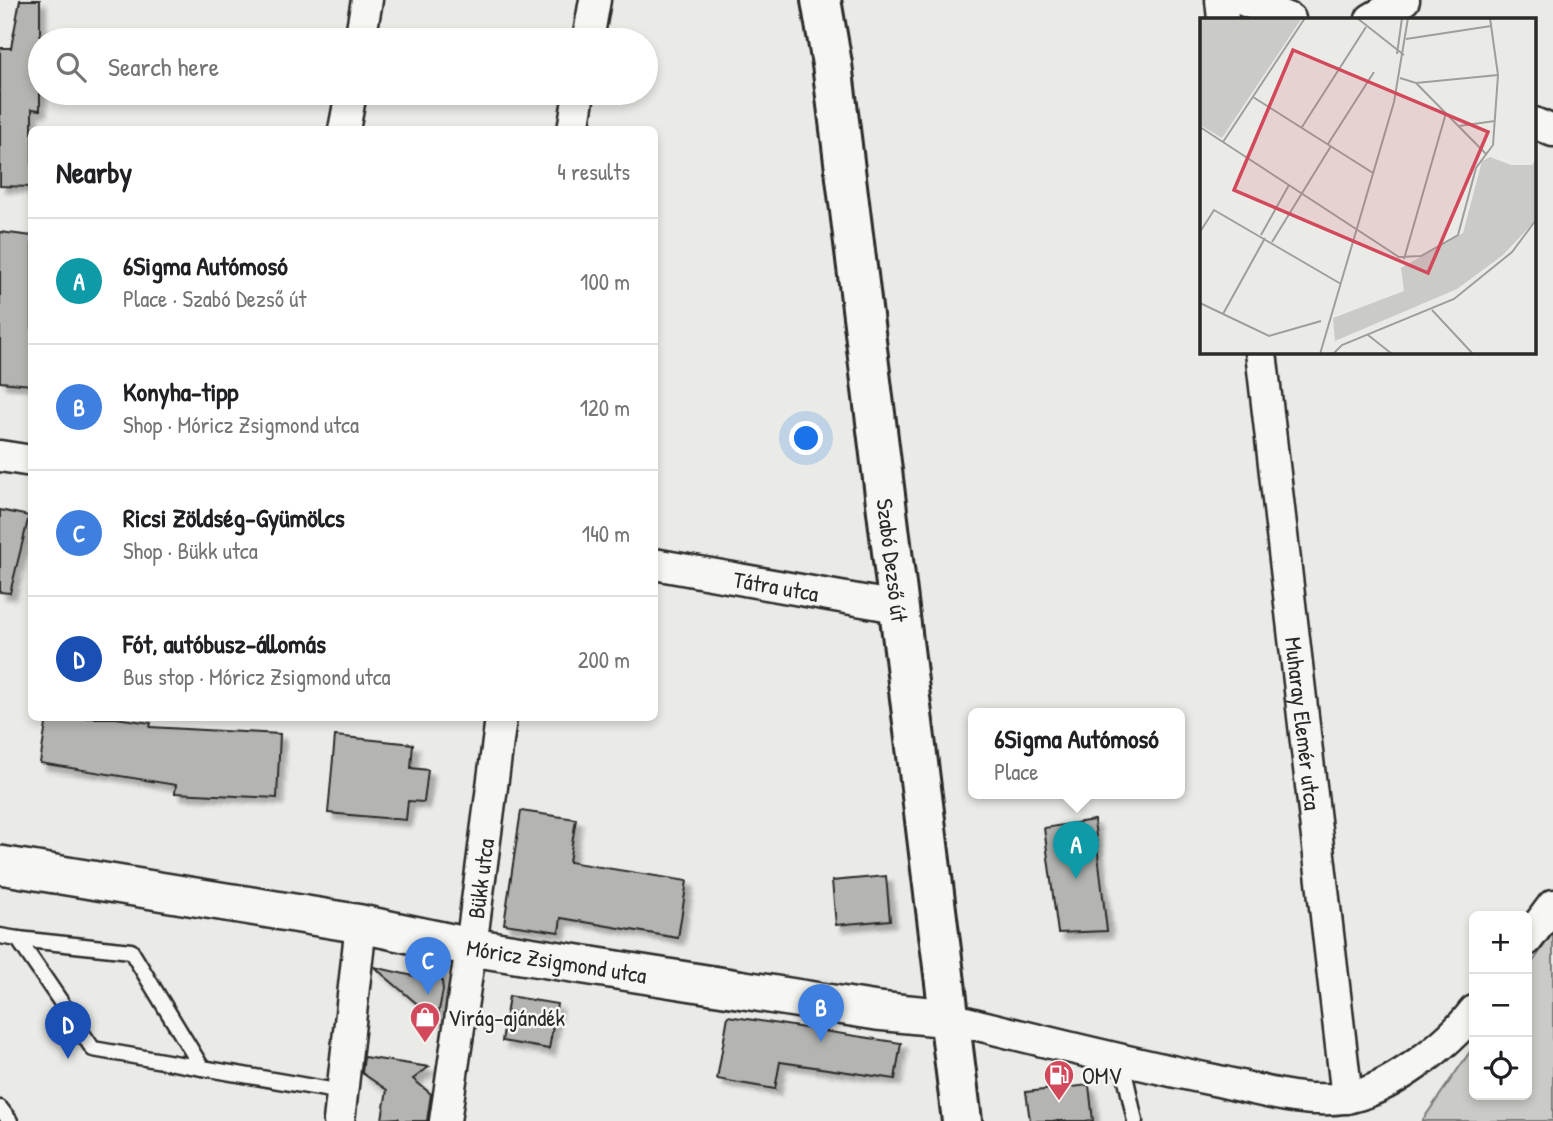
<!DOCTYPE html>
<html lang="en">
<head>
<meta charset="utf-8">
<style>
	body { margin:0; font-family:"Patrick Hand",sans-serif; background:#f6f6f6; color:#202124 }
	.controls { position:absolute; right:21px; bottom:21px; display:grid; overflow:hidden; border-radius:10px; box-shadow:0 4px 10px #0003 }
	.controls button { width:63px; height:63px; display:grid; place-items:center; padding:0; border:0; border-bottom:2px solid #e0e0e0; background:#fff; color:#202124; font:35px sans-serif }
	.you { position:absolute; left:807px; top:439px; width:24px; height:24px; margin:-18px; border:5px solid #fff; border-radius:50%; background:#1a73e8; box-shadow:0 0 0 10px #1a73e833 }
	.badge { display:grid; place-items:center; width:46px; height:46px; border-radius:50%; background:#d1495b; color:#fff; font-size:23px; font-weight:700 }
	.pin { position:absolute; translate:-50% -58px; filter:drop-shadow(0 2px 4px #0008) }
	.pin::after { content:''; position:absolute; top:37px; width:24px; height:21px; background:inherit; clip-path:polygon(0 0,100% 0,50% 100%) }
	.popup { position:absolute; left:968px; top:708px; width:217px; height:91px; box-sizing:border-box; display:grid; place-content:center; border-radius:10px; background:#fff; filter:drop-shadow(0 2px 5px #0005); font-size:23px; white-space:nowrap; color:#757577 }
	.popup b { font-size:26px; color:#202124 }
	.popup::after { content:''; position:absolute; left:50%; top:100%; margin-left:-14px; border:14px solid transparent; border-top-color:#fff }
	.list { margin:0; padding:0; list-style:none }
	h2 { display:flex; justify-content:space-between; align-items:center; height:91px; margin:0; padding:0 28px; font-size:30px }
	h2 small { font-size:23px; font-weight:400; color:#757577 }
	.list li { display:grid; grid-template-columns:46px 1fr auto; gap:21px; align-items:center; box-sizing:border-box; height:126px; padding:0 28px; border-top:2px solid #e0e0e0 }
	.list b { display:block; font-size:26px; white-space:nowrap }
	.list p { margin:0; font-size:23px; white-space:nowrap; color:#757577 }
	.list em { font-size:23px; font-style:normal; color:#757577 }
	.icon { flex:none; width:38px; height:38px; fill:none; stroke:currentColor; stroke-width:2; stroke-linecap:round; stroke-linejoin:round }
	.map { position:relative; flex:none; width:1553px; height:1121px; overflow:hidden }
	.search { position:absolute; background:#fff; box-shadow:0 4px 10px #0003; left:28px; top:28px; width:630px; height:77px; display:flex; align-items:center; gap:18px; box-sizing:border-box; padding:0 24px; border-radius:38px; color:#757577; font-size:26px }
	.panel { position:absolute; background:#fff; box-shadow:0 4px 10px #0003; left:28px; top:126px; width:630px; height:595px; border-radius:10px }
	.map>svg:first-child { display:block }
	.green { fill:#cacac7; stroke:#7a7a79; stroke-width:2 }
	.building { fill:#b4b4b1; stroke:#2b2b2b; stroke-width:2; filter:url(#shadow) }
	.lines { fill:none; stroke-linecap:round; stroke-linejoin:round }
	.service-casing { stroke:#2b2b2b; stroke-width:19 }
	.minor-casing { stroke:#2b2b2b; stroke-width:35 }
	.tertiary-casing { stroke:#2b2b2b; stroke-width:42 }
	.secondary-casing { stroke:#2b2b2b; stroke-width:44 }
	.service { stroke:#f6f6f2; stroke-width:14 }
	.minor { stroke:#f6f6f2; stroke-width:30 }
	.tertiary { stroke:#f6f6f2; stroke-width:37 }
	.secondary { stroke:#f6f6f2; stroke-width:38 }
	.labels { text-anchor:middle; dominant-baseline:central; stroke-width:5; stroke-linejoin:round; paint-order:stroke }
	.street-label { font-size:23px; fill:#2b2b2b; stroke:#f6f6f2 }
	.poi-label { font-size:23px; fill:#2b2b2b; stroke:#f6f6f2; text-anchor:start }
	.inset-road { fill:none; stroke:#9e9e9b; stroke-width:2 }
	.view { fill:#d1495b; fill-opacity:0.15; stroke:#d1495b; stroke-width:3.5 }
	.inset-edge { fill:none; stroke:#2b2b2b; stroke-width:3.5 }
</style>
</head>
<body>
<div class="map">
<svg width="1553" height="1121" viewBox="0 0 1553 1121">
	<defs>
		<filter id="shadow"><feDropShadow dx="6" dy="6" stdDeviation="2" flood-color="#0004"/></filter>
	</defs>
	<rect width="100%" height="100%" fill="#eaeae6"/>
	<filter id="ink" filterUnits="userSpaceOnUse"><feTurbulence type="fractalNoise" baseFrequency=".0143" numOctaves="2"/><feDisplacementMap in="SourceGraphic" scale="14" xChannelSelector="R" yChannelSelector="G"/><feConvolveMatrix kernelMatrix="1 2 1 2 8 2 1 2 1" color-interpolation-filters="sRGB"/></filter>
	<g filter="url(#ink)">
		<polygon class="green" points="1553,933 1553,1121 1422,1121 1474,1046 1474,1095 1527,1095 1527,970"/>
		<g class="building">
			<polygon points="20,0 40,0 40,110 32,109 32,187 0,186 0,48 11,48"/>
			<polygon points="0,232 32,236 32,385 0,382"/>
			<polygon points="0,510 29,516 10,593 0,592"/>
			<polygon points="47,718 116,718 151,723 150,727 280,734 277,798 175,793 176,785 40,763"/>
			<polygon points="335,736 413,744 411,768 428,770 424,802 408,801 406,820 328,813"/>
			<polygon points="521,811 576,819 569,862 687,881 678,938 561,918 559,932 504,924"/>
			<polygon points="1094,820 1107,931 1058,933 1044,828"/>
			<polygon points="886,876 890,920 836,925 832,881"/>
			<polygon points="440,964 443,990 437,1021 374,967 422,978"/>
			<polygon points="509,996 557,1004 549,1049 502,1041"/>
			<polygon points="728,1016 901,1043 895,1079 780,1062 775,1089 717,1079"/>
			<polygon points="364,1057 429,1067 413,1079 431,1094 427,1121 400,1121 398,1118 382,1119 387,1090 362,1073"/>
			<polygon points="1089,1085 1093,1121 1030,1121 1026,1092"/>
		</g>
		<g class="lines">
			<g class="service-casing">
				<g id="service">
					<polyline points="0,936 18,939 93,1049 342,1092"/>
					<polyline points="18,939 131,951 202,1068"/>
					<polyline points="1122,1061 1135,1121"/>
					<polyline points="0,1108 10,1121"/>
				</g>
			</g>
			<g class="minor-casing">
				<g id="minor">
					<polyline points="1221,0 1223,19"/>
					<polyline points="1243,0 1290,19"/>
					<polyline points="1371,19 1404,0"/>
					<polyline points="360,40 367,0"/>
					<polyline points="588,40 595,0"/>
					<polyline points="1534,123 1553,131"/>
					<polyline points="344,130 351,93"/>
					<polyline points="573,130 579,93"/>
					<path id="s1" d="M1261 352 1347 1098"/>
					<polyline points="0,456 32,461"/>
					<path id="s2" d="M654 564 897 607"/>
					<polyline points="1527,940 1553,905"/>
					<path d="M950 1018C1038 1040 1125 1062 1214 1080 1257 1089 1301 1104 1345 1098 1387 1092 1449 1044 1474 1011"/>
					<polyline points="339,1121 361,924"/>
					<path id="s3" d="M445 1121 471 947 501 718"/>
				</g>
			</g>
			<g class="tertiary-casing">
				<g id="tertiary">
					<path id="s4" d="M0 865 361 924 471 947 877 1011 950 1018"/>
				</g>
			</g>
			<g class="secondary-casing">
				<g id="secondary">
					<path id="s5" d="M821 0 832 64 962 1121"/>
				</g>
			</g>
			<use href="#service" class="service"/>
			<use href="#minor" class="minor"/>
			<use href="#tertiary" class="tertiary"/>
			<use href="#secondary" class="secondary"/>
		</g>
	</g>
	<defs>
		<g id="shop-pin" transform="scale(1.575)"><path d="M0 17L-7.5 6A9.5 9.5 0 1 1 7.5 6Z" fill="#d1495b" stroke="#f6f6f2"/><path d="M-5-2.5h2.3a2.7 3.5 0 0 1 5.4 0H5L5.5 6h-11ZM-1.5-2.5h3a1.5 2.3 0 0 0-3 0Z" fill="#fff"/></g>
		<g id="fuel-pin" transform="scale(1.575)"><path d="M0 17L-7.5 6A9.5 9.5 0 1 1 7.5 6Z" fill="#d1495b" stroke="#f6f6f2"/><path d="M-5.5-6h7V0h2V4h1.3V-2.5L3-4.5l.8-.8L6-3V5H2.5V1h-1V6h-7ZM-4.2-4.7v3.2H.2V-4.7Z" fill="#fff"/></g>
	</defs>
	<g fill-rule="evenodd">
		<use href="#shop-pin" x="425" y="1017"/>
		<use href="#fuel-pin" x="1059" y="1075"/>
	</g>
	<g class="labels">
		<g class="street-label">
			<text stroke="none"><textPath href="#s5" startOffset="565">Szabó Dezső út</textPath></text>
			<text stroke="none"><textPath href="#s2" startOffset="124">Tátra utca</textPath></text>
			<text stroke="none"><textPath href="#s1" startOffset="374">Muharay Elemér utca</textPath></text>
			<text stroke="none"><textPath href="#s3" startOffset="245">Bükk utca</textPath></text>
			<text stroke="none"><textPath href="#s4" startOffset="565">Móricz Zsigmond utca</textPath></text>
		</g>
		<g class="poi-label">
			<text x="448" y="1017">Virág-ajándék</text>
			<text x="1082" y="1075">OMV</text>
		</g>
	</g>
	<g transform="translate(1200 18)">
		<rect width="336" height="336" fill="#eaeae6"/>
		<path d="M0 0H102L22 120 0 107ZM290 139 311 147H332L336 141V202L303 237 257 271 135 323 133 300 204 273 201 250 263 215 282 143Z" fill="#cacac7"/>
		<path class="inset-road" d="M157 0 204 37M206 21 291 8M197 36 202 0M200 60 216 65 298 57M216 65 286 136M53 79 173 155M259 108 295 103M0 109 199 239 221 238 258 217 276 150 293 127 298 57 290 0M102 109 166 9M23 124 105 0M128 126 174 54M0 214 14 192 141 266M61 217 89 167M72 224 131 128M204 241 246 95M0 285 69 318 121 303M232 292 273 336M23 296 65 220M168 317 192 336M120 336 194 84 208 0M133 336 142 327 254 281 312 234 336 202"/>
		<path class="view" d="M93 32 288 114 228 255 34 172Z"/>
		<rect width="336" height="336" class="inset-edge"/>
	</g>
</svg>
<div class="controls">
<button>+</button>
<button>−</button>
<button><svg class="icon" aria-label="locate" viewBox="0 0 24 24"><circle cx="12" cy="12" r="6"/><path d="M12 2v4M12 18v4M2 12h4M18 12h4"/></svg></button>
</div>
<div class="you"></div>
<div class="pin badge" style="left:1076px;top:879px;background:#0f9aa8">A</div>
<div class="popup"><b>6Sigma Autómosó</b>Place</div>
<div class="pin badge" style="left:821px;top:1042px;background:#3f7fe0">B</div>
<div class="pin badge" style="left:428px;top:995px;background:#3f7fe0">C</div>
<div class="pin badge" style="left:68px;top:1059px;background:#1a4fb4">D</div>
<div class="search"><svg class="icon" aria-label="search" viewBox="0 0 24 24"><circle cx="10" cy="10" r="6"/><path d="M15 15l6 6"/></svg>Search here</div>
<section class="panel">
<h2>Nearby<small>4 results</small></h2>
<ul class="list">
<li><span class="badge" style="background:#0f9aa8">A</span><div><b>6Sigma Autómosó</b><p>Place · Szabó Dezső út</p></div><em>100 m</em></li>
<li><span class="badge" style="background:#3f7fe0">B</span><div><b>Konyha-tipp</b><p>Shop · Móricz Zsigmond utca</p></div><em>120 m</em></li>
<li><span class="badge" style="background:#3f7fe0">C</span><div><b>Ricsi Zöldség-Gyümölcs</b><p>Shop · Bükk utca</p></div><em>140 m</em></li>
<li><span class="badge" style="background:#1a4fb4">D</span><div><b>Fót, autóbusz-állomás</b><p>Bus stop · Móricz Zsigmond utca</p></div><em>200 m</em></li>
</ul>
</section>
</div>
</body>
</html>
